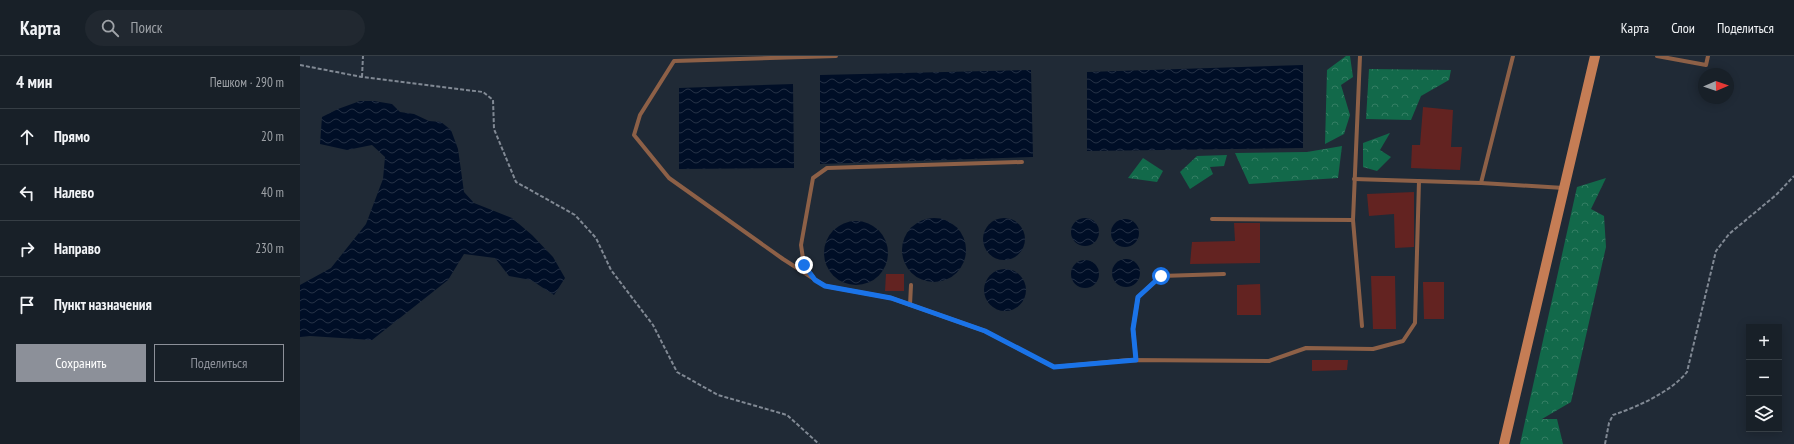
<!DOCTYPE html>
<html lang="ru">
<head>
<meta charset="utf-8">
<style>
	body { margin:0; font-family:"PT Sans Narrow",sans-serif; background:#212830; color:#f1f3f6 }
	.controls { position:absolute; right:12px; bottom:12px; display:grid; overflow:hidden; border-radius:0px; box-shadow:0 2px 10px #0003 }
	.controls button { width:36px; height:36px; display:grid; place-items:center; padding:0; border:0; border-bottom:1px solid #363e45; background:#182028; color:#f1f3f6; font:20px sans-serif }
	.compass { position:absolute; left:1398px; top:12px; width:36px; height:36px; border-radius:50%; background:#182028; box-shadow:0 2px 10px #0003; rotate:88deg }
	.stop { position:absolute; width:12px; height:12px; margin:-9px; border:3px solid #1a73e8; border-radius:50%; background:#fff }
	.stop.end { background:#1a73e8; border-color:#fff; box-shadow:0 1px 4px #0008 }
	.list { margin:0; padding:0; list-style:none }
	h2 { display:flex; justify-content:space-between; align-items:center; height:52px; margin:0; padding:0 16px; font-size:17px }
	h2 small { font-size:13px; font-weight:400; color:#9fa3a8 }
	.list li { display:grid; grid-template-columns:26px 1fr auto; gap:12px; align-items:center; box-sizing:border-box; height:56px; padding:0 16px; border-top:1px solid #363e45 }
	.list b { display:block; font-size:15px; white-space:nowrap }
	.list em { font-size:13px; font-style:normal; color:#9fa3a8 }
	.actions { display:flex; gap:8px; padding:12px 16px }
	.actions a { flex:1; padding:9px 0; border:1px solid #8c9099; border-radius:0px; text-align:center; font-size:14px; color:#8c9099 }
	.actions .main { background:#8c9099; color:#fff }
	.icon { flex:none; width:22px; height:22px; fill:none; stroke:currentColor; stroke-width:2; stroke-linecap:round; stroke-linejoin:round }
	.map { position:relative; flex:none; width:1494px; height:388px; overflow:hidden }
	header { display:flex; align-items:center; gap:24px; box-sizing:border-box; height:56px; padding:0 20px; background:#182028; border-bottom:1px solid #363e45 }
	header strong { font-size:19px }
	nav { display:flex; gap:22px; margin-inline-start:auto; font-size:14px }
	.search { width:280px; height:36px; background:#212830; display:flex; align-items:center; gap:10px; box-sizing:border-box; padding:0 14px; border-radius:22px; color:#9fa3a8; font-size:15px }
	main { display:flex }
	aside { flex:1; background:#182028 }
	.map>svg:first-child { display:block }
	.forest { fill:url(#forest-crowns) }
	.water { fill:url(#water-waves) }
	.building { fill:#632321 }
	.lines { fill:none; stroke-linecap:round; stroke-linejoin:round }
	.path { stroke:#818994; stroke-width:2; stroke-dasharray:4 2; stroke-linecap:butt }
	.lane { stroke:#8d6047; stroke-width:4 }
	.secondary { stroke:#c57d55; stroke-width:10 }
	.route { stroke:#1a73e8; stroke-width:5 }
</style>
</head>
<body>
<header>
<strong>Карта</strong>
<div class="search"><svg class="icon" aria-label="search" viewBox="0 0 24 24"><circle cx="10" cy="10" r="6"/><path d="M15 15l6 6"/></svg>Поиск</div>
<nav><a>Карта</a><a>Слои</a><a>Поделиться</a></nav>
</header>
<main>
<aside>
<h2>4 мин<small>Пешком · 290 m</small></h2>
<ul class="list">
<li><svg class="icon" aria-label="ahead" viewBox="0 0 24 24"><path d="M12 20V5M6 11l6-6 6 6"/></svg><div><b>Прямо</b></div><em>20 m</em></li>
<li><svg class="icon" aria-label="left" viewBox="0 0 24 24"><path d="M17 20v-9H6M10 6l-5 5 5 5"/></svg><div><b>Налево</b></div><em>40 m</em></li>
<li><svg class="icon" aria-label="right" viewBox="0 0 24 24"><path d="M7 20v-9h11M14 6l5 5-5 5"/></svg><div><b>Направо</b></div><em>230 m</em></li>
<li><svg class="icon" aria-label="arrive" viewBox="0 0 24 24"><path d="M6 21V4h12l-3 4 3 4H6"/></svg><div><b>Пункт назначения</b></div></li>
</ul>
<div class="actions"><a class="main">Сохранить</a><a>Поделиться</a></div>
</aside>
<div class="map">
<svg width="1494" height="388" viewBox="0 0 1494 388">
	<defs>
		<pattern id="forest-crowns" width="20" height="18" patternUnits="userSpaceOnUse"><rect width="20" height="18" fill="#12694a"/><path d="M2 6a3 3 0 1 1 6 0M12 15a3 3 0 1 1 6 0" fill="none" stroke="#347e64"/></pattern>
		<pattern id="water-waves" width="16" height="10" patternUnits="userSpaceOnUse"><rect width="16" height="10" fill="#000e26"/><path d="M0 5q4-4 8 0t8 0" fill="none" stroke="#253146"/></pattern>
	</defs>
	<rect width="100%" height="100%" fill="#202a36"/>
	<g class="forest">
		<polygon points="1046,0 1050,0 1053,21 1041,29 1050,59 1044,78 1025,88 1027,14"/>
		<polygon points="1069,13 1151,14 1149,24 1121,40 1111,64 1066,63"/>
		<polygon points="1090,77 1080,94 1091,101 1077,115 1063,111 1063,87"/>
		<polygon points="1042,90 1038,122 949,128 935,97 1007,96"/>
		<polygon points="927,99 924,110 910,111 913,118 890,133 880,116 897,100"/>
		<polygon points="843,102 863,115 857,126 828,122"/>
		<polygon points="1306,122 1291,153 1304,160 1306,191 1271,346 1242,363 1257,363 1263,388 1220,388 1277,131"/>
	</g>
	<g class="water">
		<polygon points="1003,9 1003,92 787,95 787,16"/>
		<polygon points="731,14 733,101 520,108 520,19"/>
		<polygon points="493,28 494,112 379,113 379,32"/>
		<polygon points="60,45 74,45 92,48 100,56 114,58 129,65 141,66 151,74 158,93 164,136 174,147 212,162 232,179 253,201 265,222 254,239 231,224 209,220 195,202 164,198 148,224 72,284 10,280 0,281 0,229 31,212 66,168 83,123 85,101 72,89 47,94 20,88 22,61 38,53"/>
		<circle cx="704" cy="183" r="21"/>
		<circle cx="785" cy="176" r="14"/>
		<circle cx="634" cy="194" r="32"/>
		<circle cx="825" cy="177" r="14"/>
		<circle cx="556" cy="197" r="32"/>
		<circle cx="826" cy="217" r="14"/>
		<circle cx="785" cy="218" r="14"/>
		<circle cx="705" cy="234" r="21"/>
	</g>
	<g class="building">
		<polygon points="1123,51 1153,54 1151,91 1162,91 1160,114 1111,112 1112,89 1120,89"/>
		<polygon points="1114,136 1114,191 1095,192 1094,158 1069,160 1067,138"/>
		<polygon points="934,167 960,167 960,207 890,208 892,186 935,185"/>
		<polygon points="586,218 604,218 604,235 585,235"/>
		<polygon points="1071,220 1095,220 1096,273 1073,273"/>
		<polygon points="1123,226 1144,226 1144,263 1124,263"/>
		<polygon points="960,228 961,259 937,259 937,229"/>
		<polygon points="1012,304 1048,304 1047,314 1012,315"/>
	</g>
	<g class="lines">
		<g class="path">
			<polyline points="0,9 62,21 183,36 193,44 194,73 216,126 275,159 296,182 311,214 353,269 377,316 418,339 487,359 519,388"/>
			<polyline points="62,21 63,0"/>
			<path d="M1305 388 1309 367 1313 359C1337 351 1371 336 1387 316L1416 195 1429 178 1476 139 1494 120"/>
		</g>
		<g class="lane">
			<polyline points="536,0 374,5 340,59 334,79 369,122 483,203 525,230 591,242 685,275 754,311 829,304 969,305 1006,292 1073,293 1103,285 1115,267 1119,125"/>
			<polyline points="1060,0 1053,164 1062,270"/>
			<polyline points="1357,0 1406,9 1408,0"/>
			<polyline points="1054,123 1181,127 1264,132"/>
			<polyline points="1181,127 1213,0"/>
			<polyline points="912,163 1053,164"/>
			<polyline points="513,221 504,209 501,189 513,122 527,112 722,106"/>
			<polyline points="610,249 611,229"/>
			<polyline points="836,304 833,273 838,241 861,220 924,218"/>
		</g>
		<polyline class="secondary" points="1204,388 1295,0"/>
	</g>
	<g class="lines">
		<polyline class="route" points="504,209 515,224 525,230 591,242 685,275 754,311 836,304 833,273 838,241 861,220"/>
	</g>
</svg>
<div class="controls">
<button>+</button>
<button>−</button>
<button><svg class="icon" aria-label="layers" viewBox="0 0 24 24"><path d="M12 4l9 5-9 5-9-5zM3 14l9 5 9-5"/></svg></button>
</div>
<svg class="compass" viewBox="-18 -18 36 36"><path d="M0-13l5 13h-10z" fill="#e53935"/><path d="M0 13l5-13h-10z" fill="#9fa3a8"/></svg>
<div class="stop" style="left:861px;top:220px"></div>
<div class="stop end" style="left:504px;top:209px"></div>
</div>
</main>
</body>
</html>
